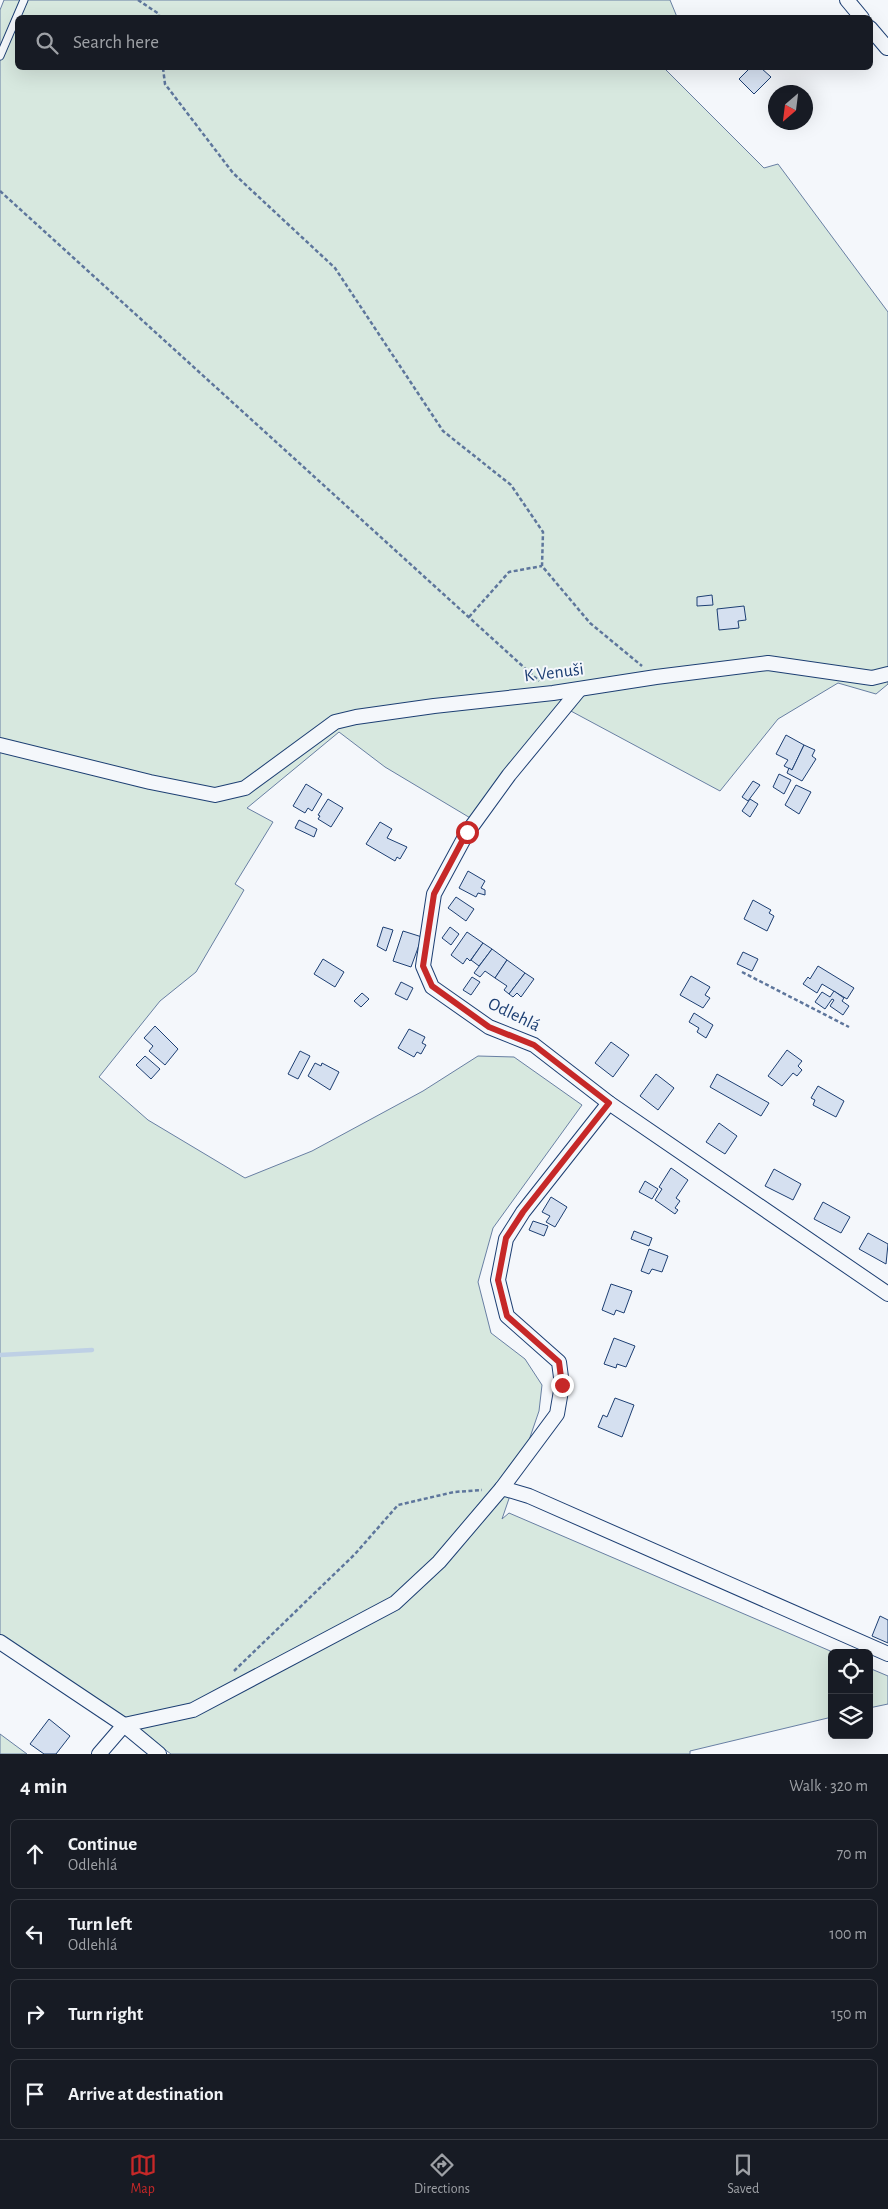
<!DOCTYPE html>
<html lang="en">
<head>
<meta charset="utf-8">
<style>
	body { margin:0; font-family:"Alegreya Sans",sans-serif; background:#242831; color:#f1f3f6 }
	.controls { position:absolute; right:15px; bottom:15px; display:grid; overflow:hidden; border-radius:8px; box-shadow:0 5px 20px #0002 }
	.controls button { width:45px; height:45px; display:grid; place-items:center; padding:0; border:0; border-bottom:1px solid #363941; background:#171b24; color:#f1f3f6; font:25px sans-serif }
	.compass { position:absolute; left:768px; top:85px; width:45px; height:45px; border-radius:50%; background:#171b24; box-shadow:0 5px 20px #0002; rotate:208deg }
	.stop { position:absolute; width:15px; height:15px; margin:-11px; border:4px solid #c62828; border-radius:50%; background:#fff }
	.stop.end { background:#c62828; border-color:#fff; box-shadow:0 1px 5px #0008 }
	.list { margin:0; padding:0; list-style:none }
	h2 { display:flex; justify-content:space-between; align-items:center; height:65px; margin:0; padding:0 20px; font-size:21px }
	h2 small { font-size:16px; font-weight:400; color:#9ea1a6 }
	.list li { display:grid; grid-template-columns:32px 1fr auto; gap:15px; align-items:center; box-sizing:border-box; height:70px; margin:0 10px 10px; padding:0 10px; border:1px solid #363941; border-radius:8px }
	.list b { display:block; font-size:19px; white-space:nowrap }
	.list p { margin:0; font-size:16px; white-space:nowrap; color:#9ea1a6 }
	.list em { font-size:16px; font-style:normal; color:#9ea1a6 }
	.icon { flex:none; width:28px; height:28px; fill:none; stroke:currentColor; stroke-width:2; stroke-linecap:round; stroke-linejoin:round }
	.map { position:relative; flex:none; width:888px; height:1754px; overflow:hidden }
	.search { position:absolute; background:#171b24; box-shadow:0 5px 20px #0002; left:15px; right:15px; top:15px; height:55px; display:flex; align-items:center; gap:12px; box-sizing:border-box; padding:0 18px; border-radius:8px; color:#9ea1a6; font-size:19px }
	.sheet { height:385px; background:#171b24 }
	nav { display:flex; justify-content:space-around; align-items:center; box-sizing:border-box; height:70px; border-top:1px solid #363941; background:#171b24; font-size:14px; color:#9ea1a6 }
	nav a { display:grid; justify-items:center; gap:2px }
	nav .on { color:#c62828 }
	.map>svg:first-child { display:block }
	.green { fill:#d7e8df; stroke:#687fa3 }
	.lines { fill:none; stroke-linecap:round; stroke-linejoin:round }
	.stream { stroke:#bed0e5; stroke-width:4.5 }
	.building { fill:#d5e0f0; stroke:#1d3f73 }
	.lane-casing { stroke:#1d3f73; stroke-width:9 }
	.street-casing { stroke:#1d3f73; stroke-width:16 }
	.path { stroke:#5e769c; stroke-width:2.5; stroke-dasharray:4 2.5; stroke-linecap:butt }
	.lane { stroke:#f4f7fb; stroke-width:7 }
	.street { stroke:#f4f7fb; stroke-width:14 }
	.route { stroke:#c62828; stroke-width:6 }
	.labels { text-anchor:middle; dominant-baseline:central; stroke-width:4; stroke-linejoin:round; paint-order:stroke }
	.street-label { font-size:18px; fill:#1d3f73; stroke:#f4f7fb }
</style>
</head>
<body>
<div class="map">
<svg width="888" height="1754" viewBox="0 0 888 1754">
	<rect width="100%" height="100%" fill="#f4f7fb"/>
	<g class="green">
		<polygon points="4,0 670,0 677,17 18,18 18,68 664,68 764,168 778,164 888,312 888,684 876,694 838,683 778,719 720,791 569,710 477,822 385,767 339,732 247,808 273,822 235,884 244,890 196,972 160,1001 99,1077 148,1120 245,1178 312,1151 423,1091 478,1056 514,1057 582,1105 493,1228 478,1282 491,1333 525,1359 542,1385 539,1411 502,1519 509,1513 835,1653 832,1653 832,1717 690,1751 690,1754 171,1754 125,1720 0,1637 0,10"/>
		<polygon points="869,1668 888,1676 888,1704 869,1708"/>
		<polygon points="0,1734 27,1754 0,1754"/>
	</g>
	<g class="lines">
		<polyline class="stream" points="0,1355 92,1350"/>
	</g>
	<g class="building">
		<polygon points="750,68 761,68 771,77 754,94 739,79"/>
		<polygon points="712,595 713,605 697,606 697,597"/>
		<polygon points="744,606 746,620 738,621 739,628 719,630 717,609"/>
		<polygon points="786,735 804,745 792,770 784,766 788,760 776,754"/>
		<polygon points="804,745 815,750 812,756 816,759 802,781 787,773 789,768 792,770"/>
		<polygon points="779,774 791,780 784,794 773,787"/>
		<polygon points="753,781 760,785 748,801 742,797"/>
		<polygon points="306,784 322,794 312,811 308,808 305,813 293,806"/>
		<polygon points="796,785 811,792 799,814 785,805"/>
		<polygon points="328,799 343,808 331,827 318,819 320,816 318,815"/>
		<polygon points="750,799 758,804 750,817 742,811"/>
		<polygon points="299,820 317,829 314,837 295,828"/>
		<polygon points="380,822 392,829 387,838 407,847 400,859 397,857 395,861 366,844"/>
		<polygon points="468,871 485,881 481,888 485,890 485,895 478,893 476,897 459,888"/>
		<polygon points="456,897 474,909 466,921 448,908"/>
		<polygon points="753,900 771,910 769,913 774,916 767,931 744,919"/>
		<polygon points="383,927 393,930 386,951 377,946"/>
		<polygon points="450,927 459,934 451,945 442,938"/>
		<polygon points="403,931 422,937 411,967 393,961"/>
		<polygon points="467,932 483,943 470,961 467,958 463,964 451,955"/>
		<polygon points="483,943 492,949 479,966 471,960"/>
		<polygon points="492,949 507,960 495,978 485,971 480,977 474,973"/>
		<polygon points="743,952 758,959 752,971 737,964"/>
		<polygon points="323,959 344,972 335,987 314,974"/>
		<polygon points="507,960 525,973 509,994 504,990 507,986 495,978"/>
		<polygon points="818,966 854,988 847,999 822,984 817,993 803,984 808,977 810,979"/>
		<polygon points="525,973 534,979 521,997 517,993 513,997 509,994"/>
		<polygon points="691,976 710,987 705,995 710,998 703,1008 680,995"/>
		<polygon points="472,977 480,982 471,995 463,990"/>
		<polygon points="401,982 413,988 407,1000 395,994"/>
		<polygon points="834,991 844,998 842,1001 849,1006 843,1015 830,1006 834,1000 832,999 825,1009 815,1002 822,992 830,997"/>
		<polygon points="362,993 369,999 361,1007 354,1001"/>
		<polygon points="694,1013 713,1025 706,1038 697,1032 699,1028 689,1022"/>
		<polygon points="155,1026 178,1049 165,1065 149,1051 153,1046 144,1038"/>
		<polygon points="409,1029 425,1037 422,1043 426,1045 421,1054 417,1052 414,1057 398,1048"/>
		<polygon points="611,1042 629,1055 613,1077 595,1063"/>
		<polygon points="787,1050 802,1061 798,1066 802,1070 797,1076 793,1073 782,1086 768,1076"/>
		<polygon points="300,1051 310,1056 298,1079 288,1074"/>
		<polygon points="145,1056 160,1069 151,1079 136,1065"/>
		<polygon points="315,1063 321,1066 322,1063 339,1072 330,1090 308,1076"/>
		<polygon points="656,1074 674,1088 658,1110 640,1096"/>
		<polygon points="717,1074 769,1103 761,1116 710,1087"/>
		<polygon points="818,1086 844,1101 836,1117 813,1105 815,1100 811,1098"/>
		<polygon points="719,1123 737,1136 725,1154 706,1142"/>
		<polygon points="671,1168 688,1180 676,1198 680,1201 675,1208 678,1210 675,1214 655,1200 662,1189 659,1187"/>
		<polygon points="774,1169 801,1184 793,1200 765,1186"/>
		<polygon points="645,1181 658,1189 652,1199 639,1192"/>
		<polygon points="551,1197 567,1207 555,1227 546,1222 550,1216 542,1212"/>
		<polygon points="823,1202 850,1217 841,1233 814,1219"/>
		<polygon points="533,1221 548,1226 544,1236 529,1230"/>
		<polygon points="634,1231 652,1238 649,1246 631,1239"/>
		<polygon points="868,1233 888,1244 886,1264 859,1249"/>
		<polygon points="649,1249 668,1256 662,1272 652,1269 649,1274 641,1271"/>
		<polygon points="611,1284 632,1291 624,1313 616,1310 614,1315 602,1310"/>
		<polygon points="614,1338 635,1346 626,1367 617,1364 616,1368 604,1364"/>
		<polygon points="615,1398 634,1405 622,1437 598,1427 603,1415 607,1417"/>
		<polygon points="880,1616 888,1620 888,1643 872,1636"/>
		<polygon points="49,1719 70,1736 56,1754 44,1754 30,1744"/>
	</g>
	<g class="lines">
		<g class="lane-casing">
			<polyline id="lane" points="0,56 24,0"/>
		</g>
		<g class="street-casing">
			<g id="street">
				<polyline points="847,0 862,18"/>
				<polyline points="870,28 887,48"/>
				<polyline points="579,690 509,775 467,833 434,894 423,966 432,987 489,1027 534,1045 609,1103 888,1294"/>
				<polyline points="0,745 150,782 215,795 245,788 335,722 356,717 434,706 553,693 656,677 768,663 872,678 888,674"/>
				<polyline points="502,1488 557,1414 562,1385 559,1362 507,1316 498,1280 506,1239 523,1212 609,1103"/>
				<polyline points="0,1642 124,1725 159,1754"/>
				<polyline points="99,1754 124,1725 193,1710 395,1603 439,1562 502,1488 529,1496 888,1654"/>
			</g>
		</g>
		<g class="path">
			<polyline points="138,0 159,14 159,18"/>
			<polyline points="163,68 165,84 233,173 335,268 443,431 511,485 543,532 542,566 590,623 642,666"/>
			<polyline points="0,191 539,681"/>
			<polyline points="469,617 509,572 542,566"/>
			<polyline points="742,972 849,1027"/>
			<polyline points="234,1671 355,1554 398,1505 454,1492 482,1490"/>
		</g>
		<use href="#lane" class="lane"/>
		<use href="#street" class="street"/>
	</g>
	<g class="lines">
		<polyline class="route" points="467,832 434,894 423,966 432,986 489,1027 534,1045 609,1103 523,1212 506,1238 498,1280 507,1316 559,1362 562,1385"/>
	</g>
	<g class="labels">
		<g class="street-label">
			<text transform="translate(554 673) rotate(-7)">K Venuši</text>
			<text transform="translate(514 1015) rotate(26)">Odlehlá</text>
		</g>
	</g>
</svg>
<div class="controls">
<button><svg class="icon" aria-label="locate" viewBox="0 0 24 24"><circle cx="12" cy="12" r="6"/><path d="M12 2v4M12 18v4M2 12h4M18 12h4"/></svg></button>
<button><svg class="icon" aria-label="layers" viewBox="0 0 24 24"><path d="M12 4l9 5-9 5-9-5zM3 14l9 5 9-5"/></svg></button>
</div>
<svg class="compass" viewBox="-18 -18 36 36"><path d="M0-13l5 13h-10z" fill="#e53935"/><path d="M0 13l5-13h-10z" fill="#9ea1a6"/></svg>
<div class="stop" style="left:467px;top:832px"></div>
<div class="stop end" style="left:562px;top:1385px"></div>
<div class="search"><svg class="icon" aria-label="search" viewBox="0 0 24 24"><circle cx="10" cy="10" r="6"/><path d="M15 15l6 6"/></svg>Search here</div>
</div>
<section class="sheet">
<h2>4 min<small>Walk · 320 m</small></h2>
<ul class="list">
<li><svg class="icon" aria-label="ahead" viewBox="0 0 24 24"><path d="M12 20V5M6 11l6-6 6 6"/></svg><div><b>Continue</b><p>Odlehlá</p></div><em>70 m</em></li>
<li><svg class="icon" aria-label="left" viewBox="0 0 24 24"><path d="M17 20v-9H6M10 6l-5 5 5 5"/></svg><div><b>Turn left</b><p>Odlehlá</p></div><em>100 m</em></li>
<li><svg class="icon" aria-label="right" viewBox="0 0 24 24"><path d="M7 20v-9h11M14 6l5 5-5 5"/></svg><div><b>Turn right</b></div><em>150 m</em></li>
<li><svg class="icon" aria-label="arrive" viewBox="0 0 24 24"><path d="M6 21V4h12l-3 4 3 4H6"/></svg><div><b>Arrive at destination</b></div></li>
</ul>
</section>
<nav>
<a class="on"><svg class="icon" aria-label="map" viewBox="0 0 24 24"><path d="M3 6l6-2 6 2 6-2v14l-6 2-6-2-6 2zM9 4v14M15 6v14"/></svg>Map</a>
<a><svg class="icon" aria-label="directions" viewBox="0 0 24 24"><path d="M12 3l9 9-9 9-9-9zM9 14v-3h6M13 9l2 2-2 2"/></svg>Directions</a>
<a><svg class="icon" aria-label="saved" viewBox="0 0 24 24"><path d="M7 4h10v16l-5-4-5 4z"/></svg>Saved</a>
</nav>
</body>
</html>
